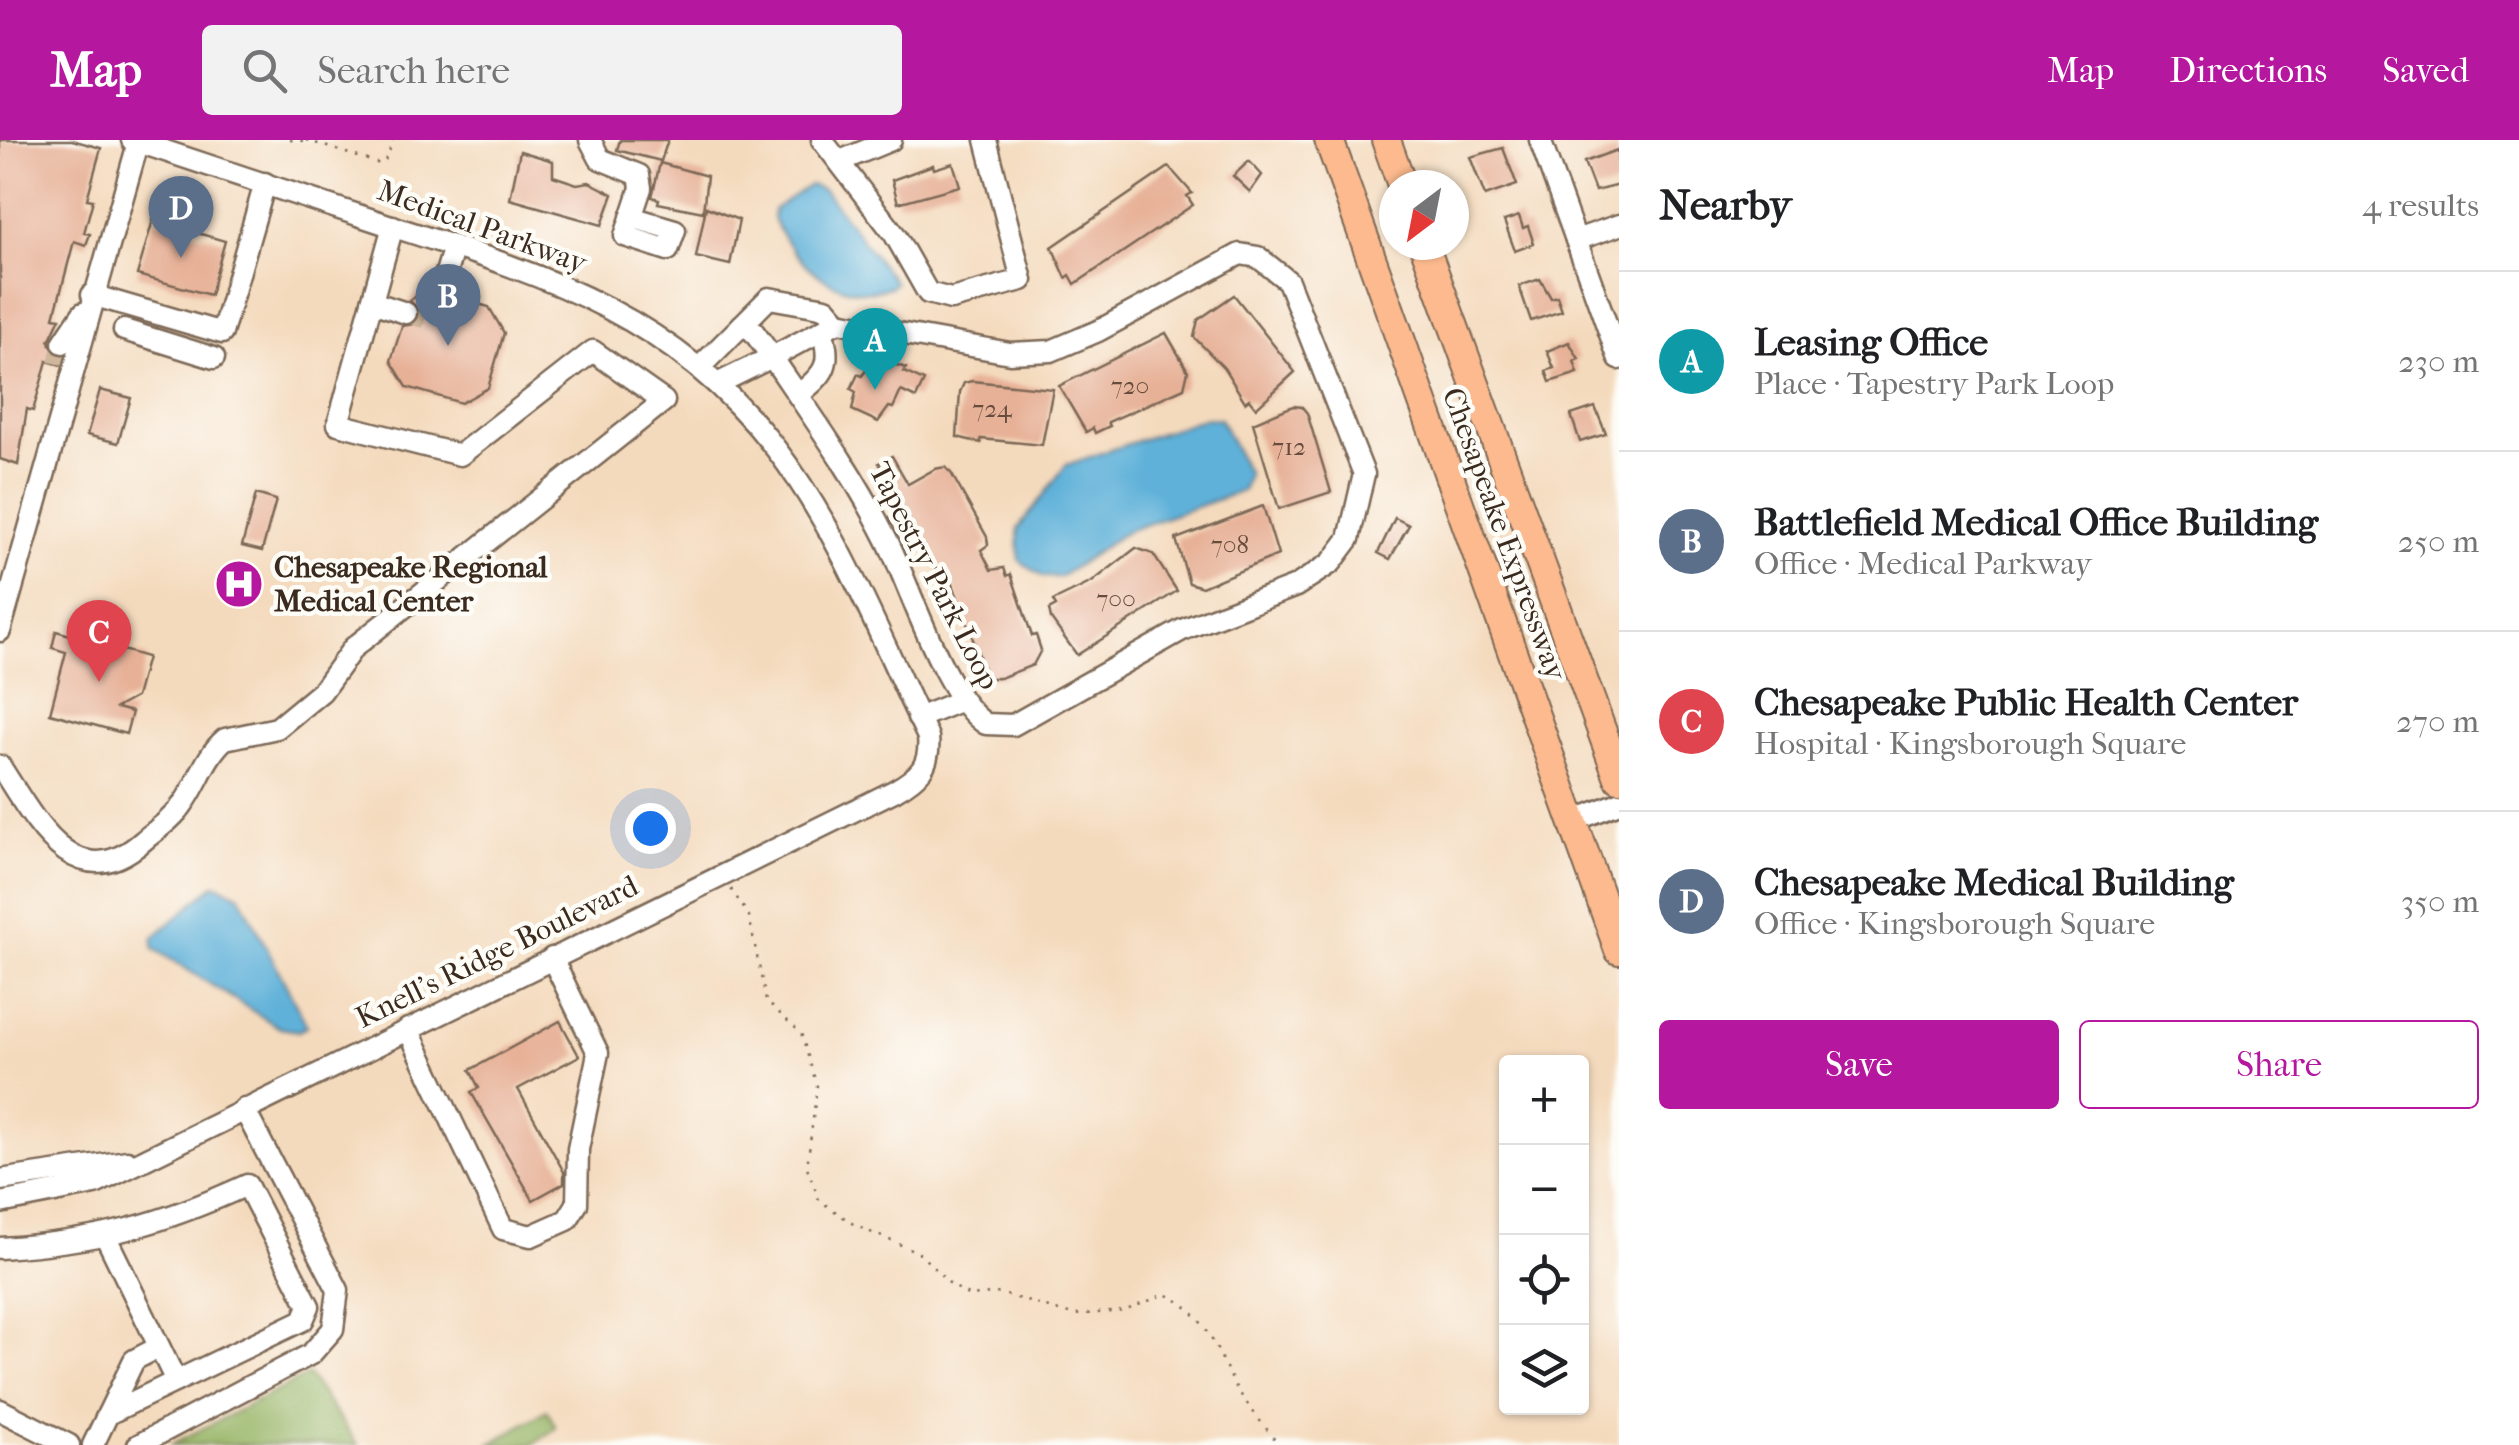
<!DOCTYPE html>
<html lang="en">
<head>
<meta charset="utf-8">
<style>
	body { margin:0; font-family:"IM FELL French Canon",serif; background:#f2f2f2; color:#202124 }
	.controls { position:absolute; right:30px; bottom:30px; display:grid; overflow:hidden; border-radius:10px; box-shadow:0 2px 8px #0004 }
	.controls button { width:90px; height:90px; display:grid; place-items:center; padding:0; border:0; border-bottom:2px solid #e0e0e0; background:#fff; color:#202124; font:50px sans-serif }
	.compass { position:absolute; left:1379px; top:30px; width:90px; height:90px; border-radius:50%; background:#fff; box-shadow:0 2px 8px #0004; rotate:212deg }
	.you { position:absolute; left:650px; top:688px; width:35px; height:35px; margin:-25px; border:8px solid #fff; border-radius:50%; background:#1a73e8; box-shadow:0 0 0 15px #1a73e833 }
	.badge { display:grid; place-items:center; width:65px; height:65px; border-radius:50%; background:#b5179e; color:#fff; font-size:32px; font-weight:700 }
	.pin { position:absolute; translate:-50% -82px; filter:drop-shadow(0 2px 5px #0008) }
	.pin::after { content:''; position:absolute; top:52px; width:35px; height:30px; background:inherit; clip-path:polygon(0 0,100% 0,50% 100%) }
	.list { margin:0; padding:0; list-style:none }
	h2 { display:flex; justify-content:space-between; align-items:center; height:130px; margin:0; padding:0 40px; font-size:42px }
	h2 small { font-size:32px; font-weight:400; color:#757577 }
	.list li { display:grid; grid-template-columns:65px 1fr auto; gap:30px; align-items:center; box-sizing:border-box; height:180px; padding:0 40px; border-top:2px solid #e0e0e0 }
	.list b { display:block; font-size:38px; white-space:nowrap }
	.list p { margin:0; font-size:32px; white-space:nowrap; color:#757577 }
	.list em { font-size:32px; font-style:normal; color:#757577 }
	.actions { display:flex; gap:20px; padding:30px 40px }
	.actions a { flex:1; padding:22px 0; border:2px solid #b5179e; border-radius:10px; text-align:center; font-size:35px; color:#b5179e }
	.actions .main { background:#b5179e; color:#fff }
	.icon { flex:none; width:55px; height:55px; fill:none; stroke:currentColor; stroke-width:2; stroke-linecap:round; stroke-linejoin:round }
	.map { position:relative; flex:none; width:1619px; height:1305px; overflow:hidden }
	header { display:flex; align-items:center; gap:60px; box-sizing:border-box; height:140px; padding:0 50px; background:#b5179e; color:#fff }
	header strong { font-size:48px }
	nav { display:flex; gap:55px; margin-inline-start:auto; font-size:35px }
	.search { width:700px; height:90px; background:#f2f2f2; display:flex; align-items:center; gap:25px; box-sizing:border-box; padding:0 35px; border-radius:10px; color:#757577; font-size:38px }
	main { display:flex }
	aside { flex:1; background:#fff }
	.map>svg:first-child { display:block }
	.forest { fill:#98b568; stroke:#6a7043; stroke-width:2.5 }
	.water { fill:#5eb1d9; stroke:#4c6e7c; stroke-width:2.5 }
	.building { fill:#e7b197 }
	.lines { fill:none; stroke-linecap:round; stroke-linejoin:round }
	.minor-tunnel { stroke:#cfb79d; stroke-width:20; stroke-dasharray:20 10; stroke-linecap:butt }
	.minor-casing { stroke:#7c6856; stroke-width:25 }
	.highway-casing { stroke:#7c6856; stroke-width:32 }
	.path { stroke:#7c6856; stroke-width:2.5; stroke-dasharray:2.5 8; stroke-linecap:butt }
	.minor { stroke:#fff; stroke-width:20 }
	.highway { stroke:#fcba8e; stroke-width:28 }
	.labels { text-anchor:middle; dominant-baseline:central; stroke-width:9; stroke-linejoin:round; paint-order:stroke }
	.number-label { font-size:25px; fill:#664c3c }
	.street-label { font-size:30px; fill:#3b2a1e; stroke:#fdfcf7 }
	.poi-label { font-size:30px; font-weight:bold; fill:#3b2a1e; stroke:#fdfcf7; text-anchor:start }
</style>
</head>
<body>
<header>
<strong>Map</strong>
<div class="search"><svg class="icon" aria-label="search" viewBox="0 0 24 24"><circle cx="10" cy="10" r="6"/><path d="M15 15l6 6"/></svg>Search here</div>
<nav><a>Map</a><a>Directions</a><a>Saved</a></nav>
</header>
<main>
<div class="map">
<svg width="1619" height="1305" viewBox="0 0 1619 1305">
	<rect width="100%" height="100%" fill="#fdfcf7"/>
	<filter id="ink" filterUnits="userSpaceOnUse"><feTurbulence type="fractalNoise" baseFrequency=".01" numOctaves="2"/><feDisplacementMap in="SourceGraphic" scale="20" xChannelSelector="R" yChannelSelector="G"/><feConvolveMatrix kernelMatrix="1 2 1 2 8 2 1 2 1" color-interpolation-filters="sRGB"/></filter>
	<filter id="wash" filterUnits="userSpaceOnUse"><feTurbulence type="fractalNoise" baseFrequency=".0048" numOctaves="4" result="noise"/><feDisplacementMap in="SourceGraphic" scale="40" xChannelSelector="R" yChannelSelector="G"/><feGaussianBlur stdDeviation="2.25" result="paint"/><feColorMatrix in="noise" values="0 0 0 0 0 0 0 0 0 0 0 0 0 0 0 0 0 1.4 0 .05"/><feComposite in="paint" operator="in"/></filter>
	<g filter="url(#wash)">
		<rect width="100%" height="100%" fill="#f4dabd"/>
		<g class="forest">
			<polygon points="308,1235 358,1305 170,1305"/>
			<polygon points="547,1270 556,1288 532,1305 489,1305"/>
		</g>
		<g class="water">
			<path d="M810 45 824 50 895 143 892 146C839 167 794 122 773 78L774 69Z"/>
			<polygon points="1205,278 1220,279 1248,334 1242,351 1127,391 1060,437 1043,437 1019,420 1018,389 1066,325"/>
			<polygon points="215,744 239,754 307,886 299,891 280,888 153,808 154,797"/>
		</g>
		<g id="blocks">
			<g class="building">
				<polygon points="0,0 72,0 101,8 87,59 93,60 84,93 90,94 86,105 74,101 54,177 60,178 49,201 55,214 63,217 61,225 47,221 33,271 27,269 18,325 0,319"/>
				<polygon points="620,0 668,0 661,21 617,10"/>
				<polygon points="1503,8 1517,45 1485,56 1470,17"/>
				<polygon points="1617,10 1619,45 1595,51 1584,22"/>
				<polygon points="520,11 553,21 553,36 577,44 589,42 613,54 602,85 510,59"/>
				<polygon points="1249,21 1262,35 1250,52 1233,36"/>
				<polygon points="660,23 707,36 703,72 658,63 659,59 652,57"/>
				<polygon points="953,23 960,46 898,63 892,40 933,25 934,29"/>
				<polygon points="1169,27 1192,53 1187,56 1193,65 1075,144 1070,135 1066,138 1052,107"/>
				<polygon points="706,67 739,80 730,125 696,117"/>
				<polygon points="1519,76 1523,88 1528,86 1534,104 1515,111 1504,81"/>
				<polygon points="153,80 225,101 210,155 137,135"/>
				<polygon points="1540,139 1551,158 1557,156 1562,171 1531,181 1519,146"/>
				<polygon points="427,150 429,162 437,166 453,157 489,167 504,193 488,248 461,263 407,247 391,221 402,186 414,184 419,176 410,160"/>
				<polygon points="1234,155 1295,232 1256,268 1249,259 1245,262 1224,228 1194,197 1198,180"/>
				<polygon points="1166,193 1188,231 1184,248 1108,282 1110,286 1095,293 1093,288 1086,292 1059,246"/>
				<polygon points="1569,202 1579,219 1574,221 1578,233 1550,242 1546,231 1554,228 1547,211"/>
				<polygon points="875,218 906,228 904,232 924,241 916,258 901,251 893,268 889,267 878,282 852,270 856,252 851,249 858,234 862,236"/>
				<polygon points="972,241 1053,249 1042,305 981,299 981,303 957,297 960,252 964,243"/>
				<polygon points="100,250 131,258 118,303 87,295"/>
				<polygon points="1293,266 1302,267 1307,273 1331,352 1279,369 1253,283"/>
				<polygon points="1595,267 1606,294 1580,302 1571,275"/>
				<polygon points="892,316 908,344 935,329 945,327 951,333 987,397 988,405 981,410 991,430 1004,428 1007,436 1011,434 1032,496 1036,495 1041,510 1033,525 1000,538 991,538 985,532 947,428 941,432 934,426 879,323"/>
				<polygon points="256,354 276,360 262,411 242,406"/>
				<polygon points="1263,366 1278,415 1202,447 1189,443 1176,399"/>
				<polygon points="1395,378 1409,385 1390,419 1378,413"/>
				<polygon points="1136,408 1153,414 1177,451 1077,515 1051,479 1049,470 1056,466 1053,461 1092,442"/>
				<polygon points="56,491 147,517 136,557 116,568 132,572 126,594 50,573 66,512 52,508"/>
				<polygon points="560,881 579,916 518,949 564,1032 564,1043 533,1060 471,952 479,948 470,930"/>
			</g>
		</g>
	</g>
	<g filter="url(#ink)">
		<use href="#blocks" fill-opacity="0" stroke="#7c6856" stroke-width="2.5"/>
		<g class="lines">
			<g class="minor-tunnel">
				<polyline points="406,173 431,180 440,153"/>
				<polyline points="58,224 63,203"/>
			</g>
			<g class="minor-casing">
				<g id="minor">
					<polyline points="590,0 600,19 639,35 641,48 625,96 668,110 675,90 631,77"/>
					<polyline points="822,0 895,95 928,153 951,159 1022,140 986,0"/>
					<polyline points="1540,0 1619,219"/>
					<polyline points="840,21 891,0"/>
					<polyline points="1576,100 1619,85"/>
					<path d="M1240 114 1258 117 1288 141 1364 334 1349 399 1331 423 1296 446 1182 490 1013 585 986 584C944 558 910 445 886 398 854 334 812 276 772 217L838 182 1010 213 1051 211 1098 191Z"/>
					<polyline points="440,153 454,106"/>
					<polyline points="92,155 222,193 265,43"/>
					<polyline points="372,162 406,173"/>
					<polyline points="124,190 214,218"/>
					<polyline points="63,203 83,173"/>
					<polyline points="699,228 769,158 826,168 838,182"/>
					<polyline points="717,244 772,217 753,191 742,185"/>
					<path d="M798 255C825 234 833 224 822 191"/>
					<polyline points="0,491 139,0"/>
					<polyline points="918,578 960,561"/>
					<path d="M0 626C34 678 74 761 143 701 156 690 173 679 183 664 198 644 205 616 225 599L277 588 322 551 353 508 664 261 593 211 460 315 338 284 393 86"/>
					<polyline points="1573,681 1619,663"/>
					<polyline points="408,889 503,1089 531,1096 567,1080 577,1064 578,1009 598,913 552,818"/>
					<polyline points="0,1040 127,1021"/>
					<path d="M0 1063 95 1044 894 651C919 637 931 626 928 597 881 501 842 395 776 309 672 174 546 136 391 86 304 57 218 28 132 0"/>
					<polyline points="105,1095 176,1241"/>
					<path d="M0 1108C96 1102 160 1085 247 1045L309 1166 303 1180 108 1274"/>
					<polyline points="0,1270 69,1305"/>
					<polyline points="93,1305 134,1220 159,1207"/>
					<polyline points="138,1305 311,1214 333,1189 338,1150 244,969"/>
				</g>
			</g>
			<g class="highway-casing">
				<g id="highway">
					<polyline points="1329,0 1619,810"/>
					<polyline points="1386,0 1402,45"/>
					<polyline points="1424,105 1619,638"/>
				</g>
			</g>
			<g class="path">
				<polyline points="290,0 303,1"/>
				<polyline points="306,0 380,24 388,17 392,0"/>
				<path d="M731 749 749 776 766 861 801 893 817 946 807 1027 819 1060 856 1086 918 1112 949 1143 969 1156 1000 1153 1072 1175 1124 1171 1165 1154C1205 1170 1217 1213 1236 1247 1248 1267 1265 1286 1279 1305"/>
			</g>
			<use href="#minor" class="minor"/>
			<use href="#highway" class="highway"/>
		</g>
	</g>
	<defs>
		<g id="hospital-disc" transform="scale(2.5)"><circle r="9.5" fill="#b5179e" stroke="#fdfcf7"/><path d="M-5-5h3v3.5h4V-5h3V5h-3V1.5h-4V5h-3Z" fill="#fff"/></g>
	</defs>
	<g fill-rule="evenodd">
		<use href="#hospital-disc" x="239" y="444"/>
	</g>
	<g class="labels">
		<g class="number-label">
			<text x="1130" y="245">720</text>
			<text x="992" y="268">724</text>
			<text x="1289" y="306">712</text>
			<text x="1230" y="404">708</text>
			<text x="1116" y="458">700</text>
		</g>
		<g class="street-label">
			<text transform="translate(482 87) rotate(20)">Medical Parkway</text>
			<text transform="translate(1504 394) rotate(70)">Chesapeake Expressway</text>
			<text transform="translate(934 436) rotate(63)">Tapestry Park Loop</text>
			<text transform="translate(497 812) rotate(-26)">Knell's Ridge Boulevard</text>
		</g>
		<g class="poi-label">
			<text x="274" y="427">Chesapeake Regional<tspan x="274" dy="34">Medical Center</tspan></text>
		</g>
	</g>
</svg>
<div class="controls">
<button>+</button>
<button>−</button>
<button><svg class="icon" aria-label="locate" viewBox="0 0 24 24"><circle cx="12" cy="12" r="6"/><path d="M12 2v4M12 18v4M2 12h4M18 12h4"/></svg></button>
<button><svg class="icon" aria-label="layers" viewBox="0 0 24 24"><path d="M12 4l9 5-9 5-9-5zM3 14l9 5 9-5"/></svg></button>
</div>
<svg class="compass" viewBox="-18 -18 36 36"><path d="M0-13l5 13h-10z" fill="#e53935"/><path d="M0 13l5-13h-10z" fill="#757577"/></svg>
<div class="you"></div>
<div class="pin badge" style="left:875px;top:250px;background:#0f9aa8">A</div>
<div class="pin badge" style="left:448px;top:206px;background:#5c6f8a">B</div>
<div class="pin badge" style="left:99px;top:542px;background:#e0444e">C</div>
<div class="pin badge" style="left:181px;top:118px;background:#5c6f8a">D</div>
</div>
<aside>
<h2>Nearby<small>4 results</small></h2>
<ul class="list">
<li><span class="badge" style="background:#0f9aa8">A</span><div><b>Leasing Office</b><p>Place · Tapestry Park Loop</p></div><em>230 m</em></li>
<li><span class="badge" style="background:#5c6f8a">B</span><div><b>Battlefield Medical Office Building</b><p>Office · Medical Parkway</p></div><em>250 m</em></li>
<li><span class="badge" style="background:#e0444e">C</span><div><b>Chesapeake Public Health Center</b><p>Hospital · Kingsborough Square</p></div><em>270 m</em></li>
<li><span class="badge" style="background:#5c6f8a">D</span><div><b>Chesapeake Medical Building</b><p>Office · Kingsborough Square</p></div><em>350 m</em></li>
</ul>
<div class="actions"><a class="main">Save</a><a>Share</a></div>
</aside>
</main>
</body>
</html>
